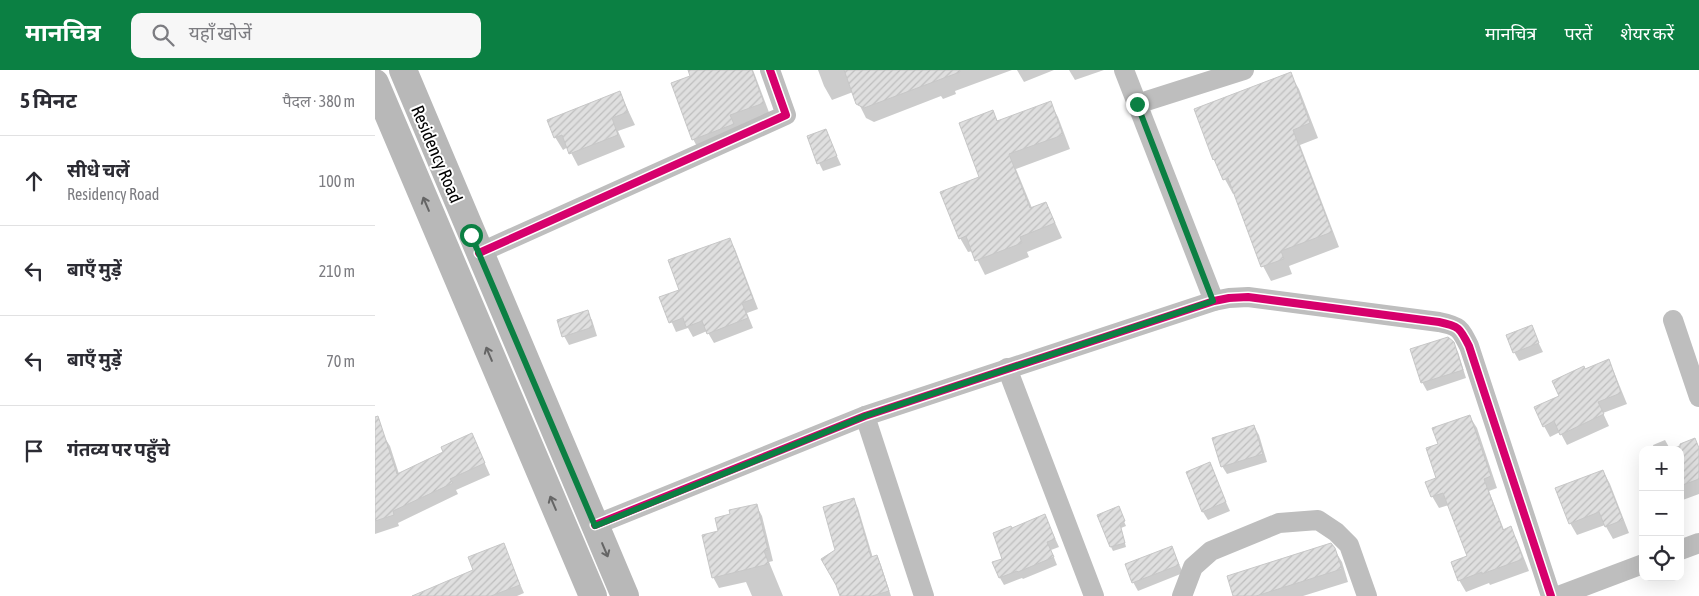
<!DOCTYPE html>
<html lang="hi">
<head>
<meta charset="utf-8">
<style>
	body { margin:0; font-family:"Asap Condensed","Noto Sans Devanagari",sans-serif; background:#f7f7f7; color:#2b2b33 }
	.controls { position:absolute; right:15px; bottom:15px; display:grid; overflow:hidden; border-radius:10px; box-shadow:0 5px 20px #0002 }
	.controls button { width:45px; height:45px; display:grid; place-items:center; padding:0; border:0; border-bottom:1px solid #e1e1e2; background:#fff; color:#2b2b33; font:25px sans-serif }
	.stop { position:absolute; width:15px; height:15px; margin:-11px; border:4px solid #0b8043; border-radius:50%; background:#fff }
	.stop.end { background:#0b8043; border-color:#fff; box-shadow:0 1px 5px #0008 }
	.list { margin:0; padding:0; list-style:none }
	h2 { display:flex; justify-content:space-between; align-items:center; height:65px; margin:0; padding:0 20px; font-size:21px }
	h2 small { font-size:16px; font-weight:400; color:#7c7c81 }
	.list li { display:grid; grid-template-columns:32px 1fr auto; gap:15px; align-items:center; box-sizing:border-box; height:90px; padding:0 20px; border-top:1px solid #e1e1e2 }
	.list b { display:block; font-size:19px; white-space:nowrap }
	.list p { margin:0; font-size:16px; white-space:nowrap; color:#7c7c81 }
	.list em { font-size:16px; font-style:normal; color:#7c7c81 }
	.icon { flex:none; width:28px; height:28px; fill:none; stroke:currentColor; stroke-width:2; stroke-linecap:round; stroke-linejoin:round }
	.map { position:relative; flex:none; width:1324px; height:526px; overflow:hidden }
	header { display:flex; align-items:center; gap:30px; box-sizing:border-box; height:70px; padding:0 25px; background:#0b8043; color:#fff }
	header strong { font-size:24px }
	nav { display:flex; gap:28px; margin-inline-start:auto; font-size:18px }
	.search { width:350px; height:45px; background:#f7f7f7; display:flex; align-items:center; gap:12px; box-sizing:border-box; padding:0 18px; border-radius:10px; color:#7c7c81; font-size:19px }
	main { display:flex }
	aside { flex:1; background:#fff }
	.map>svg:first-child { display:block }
	.shadow { fill:#0003 }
	.building { fill:url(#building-hatch); stroke:#c7c7c7 }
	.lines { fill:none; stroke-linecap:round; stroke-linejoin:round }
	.street { stroke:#bebebe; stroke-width:20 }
	.secondary { stroke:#b8b8b8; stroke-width:28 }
	.cycleway-casing { stroke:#fff; stroke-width:11 }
	.cycleway { stroke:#d6006c; stroke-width:8 }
	.oneway { stroke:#656565 }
	.route { stroke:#0b8043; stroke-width:6 }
	.labels { text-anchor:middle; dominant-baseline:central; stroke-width:4; stroke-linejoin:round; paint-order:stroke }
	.street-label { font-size:18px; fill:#000; stroke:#fff }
</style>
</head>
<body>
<header>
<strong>मानचित्र</strong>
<div class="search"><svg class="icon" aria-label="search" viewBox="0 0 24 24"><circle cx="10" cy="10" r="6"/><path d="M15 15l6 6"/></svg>यहाँ खोजें</div>
<nav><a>मानचित्र</a><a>परतें</a><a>शेयर करें</a></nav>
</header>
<main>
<aside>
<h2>5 मिनट<small>पैदल · 380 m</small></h2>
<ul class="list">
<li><svg class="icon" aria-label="ahead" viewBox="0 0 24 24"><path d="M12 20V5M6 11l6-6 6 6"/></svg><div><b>सीधे चलें</b><p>Residency Road</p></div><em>100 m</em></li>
<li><svg class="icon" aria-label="left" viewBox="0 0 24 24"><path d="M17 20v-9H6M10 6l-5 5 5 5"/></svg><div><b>बाएँ मुड़ें</b></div><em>210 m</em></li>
<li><svg class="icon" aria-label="left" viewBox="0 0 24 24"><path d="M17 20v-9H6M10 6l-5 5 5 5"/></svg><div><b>बाएँ मुड़ें</b></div><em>70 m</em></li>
<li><svg class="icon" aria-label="arrive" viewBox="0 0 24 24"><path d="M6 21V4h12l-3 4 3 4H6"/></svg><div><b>गंतव्य पर पहुँचे</b></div></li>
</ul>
</aside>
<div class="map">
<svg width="1324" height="526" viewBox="0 0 1324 526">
	<defs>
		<pattern id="building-hatch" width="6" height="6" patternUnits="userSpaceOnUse" patternTransform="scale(1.25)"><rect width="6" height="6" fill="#dfdfdf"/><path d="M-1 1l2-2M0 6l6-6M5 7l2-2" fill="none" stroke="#bebebe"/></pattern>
	</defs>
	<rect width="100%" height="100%" fill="#fff"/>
	<g class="shadow">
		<polygon points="314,0 378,0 395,45 325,82 318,69 317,7"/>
		<polygon points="443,0 637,0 580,21 581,24 568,29 566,26 499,52 491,48 478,22 457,30 449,16"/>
		<polygon points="642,0 679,0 649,12"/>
		<polygon points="694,0 729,0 700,10"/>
		<polygon points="915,4 924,19 943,68 925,75 964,177 914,196 917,204 896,211 888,196 860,123 858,124 839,89 820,40"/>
		<polygon points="245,23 260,55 243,61 250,77 203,96 193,77 188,80 180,67"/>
		<polygon points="675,33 683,47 695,79 641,99 657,138 670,133 678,148 687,168 652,182 654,187 610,205 598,181 593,182 585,168 606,108 618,42 623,52"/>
		<polygon points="450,60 466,95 448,101 444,93"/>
		<polygon points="354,169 360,179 383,239 372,243 378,258 339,273 332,261 318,267 313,258 301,262 286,228 305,220"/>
		<polygon points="212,242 217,250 222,266 194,275 189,266"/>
		<polygon points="1156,257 1168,282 1144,291 1139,282"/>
		<polygon points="1078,273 1083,282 1091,308 1052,321 1047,312"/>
		<polygon points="1233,291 1239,302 1252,334 1228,343 1234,356 1192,375 1185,362 1175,367 1169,356 1185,326 1210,300"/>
		<polygon points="1095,347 1102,358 1122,418 1114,421 1129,460 1135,458 1142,470 1154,501 1115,515 1114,513 1091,522 1084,510 1093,487 1074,435 1064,438 1057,426 1062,409 1065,375"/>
		<polygon points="879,356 884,365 892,392 852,404 847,396"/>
		<polygon points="8,365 15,376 24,404 70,383 102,376 115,405 81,420 83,424 23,453 24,456 0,464 0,367"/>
		<polygon points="1290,370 1295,379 1319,370 1324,378 1324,424 1305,431 1305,380 1279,380 1278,375"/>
		<polygon points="834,394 855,441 833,450 828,442"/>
		<polygon points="1228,401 1235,414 1254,463 1238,469 1230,455 1202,465 1195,453"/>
		<polygon points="478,429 483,438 498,488 502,486 506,495 516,526 466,526 462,481"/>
		<polygon points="381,435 387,446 398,491 394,492 408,526 377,526 371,512 344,518 338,507 345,462"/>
		<polygon points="745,442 751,456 746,458 751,477 738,481 736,477"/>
		<polygon points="670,446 684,477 676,480 682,495 648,509 647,508 629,515 625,508 637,459"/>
		<polygon points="128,475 149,523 142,526 64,526 100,501"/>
		<polygon points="797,478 808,503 763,521 758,512"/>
		<polygon points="959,479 967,492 973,512 928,526 860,526"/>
	</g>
	<g class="building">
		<polygon points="313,0 377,0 389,33 355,45 359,54 317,70 296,13 315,6"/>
		<polygon points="469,0 585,0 585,2 489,38 481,34"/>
		<polygon points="916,2 935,53 918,60 957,162 906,181 909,189 886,197 853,108 848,110 839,89 838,90 819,39"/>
		<polygon points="245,21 253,42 237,48 243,65 194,84 187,65 179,68 172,50"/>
		<polygon points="676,31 688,65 634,84 655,138 671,132 680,153 645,167 647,173 600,191 591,166 584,169 565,122 604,107 584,53 618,40 622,51"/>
		<polygon points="451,59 462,86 442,94 432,66"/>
		<polygon points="355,168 378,229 367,233 373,248 332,264 327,251 311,257 308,248 294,253 284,227 304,220 293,190"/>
		<polygon points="213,240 218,257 187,267 182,250"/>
		<polygon points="1157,255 1164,273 1138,283 1131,265"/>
		<polygon points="1073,267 1079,272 1088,300 1046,313 1035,279"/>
		<polygon points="1234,289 1246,323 1223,332 1229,344 1185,365 1179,351 1168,357 1159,337 1184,326 1177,311 1209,296 1210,299"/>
		<polygon points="1095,345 1116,406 1109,409 1128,460 1136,456 1148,489 1107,504 1107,502 1083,511 1076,492 1092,486 1068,423 1056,427 1050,412 1061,408 1051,378 1063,374 1057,358"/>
		<polygon points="3,346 22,404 68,382 66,377 97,363 110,393 75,409 78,413 18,441 19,445 0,451 0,347"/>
		<polygon points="879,355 888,384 846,397 837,368"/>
		<polygon points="1320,368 1324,378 1324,409 1305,416 1305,374"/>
		<polygon points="835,392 851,432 827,442 811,402"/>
		<polygon points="1228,400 1248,450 1230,457 1224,442 1194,454 1180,418"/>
		<polygon points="479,428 496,487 502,485 514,521 497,526 465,526 461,515 446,489 460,480 448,437"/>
		<polygon points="382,434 393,480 389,481 394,494 337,508 327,465 343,461 340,448 355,444 354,440"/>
		<polygon points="744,436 750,451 745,454 750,473 735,477 722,445"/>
		<polygon points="670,444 680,469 672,472 679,487 643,502 642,501 624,508 617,492 627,489 618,463 636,456 637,458"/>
		<polygon points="129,473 145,515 116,526 37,526 98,500 93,487"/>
		<polygon points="956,473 960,478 967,499 881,526 858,526 852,506"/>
		<polygon points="797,476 804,495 757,513 750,494"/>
	</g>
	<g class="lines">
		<g class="street">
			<polyline points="749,0 839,231"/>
			<polyline points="762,34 869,0"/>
			<polyline points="104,183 411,45 395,0"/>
			<polyline points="1298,250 1324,327"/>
			<polyline points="632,298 719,526"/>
			<polyline points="490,346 549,526"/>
			<path d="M220 455 490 346 839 231 854 228 873 227 1064 252C1084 256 1085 258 1094 276L1176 526"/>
			<polyline points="1305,480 1324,473"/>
			<polyline points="807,526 818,497 836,481 904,453 943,450 961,462 974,475 992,526"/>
			<polyline points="1183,526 1268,494"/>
		</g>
		<g class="secondary">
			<polyline points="28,0 250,526"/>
			<polyline points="0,13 218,526"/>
		</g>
		<g class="cycleway-casing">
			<g id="cycleway">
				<polyline points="104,183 411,45 395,0"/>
				<path d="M220 455 490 346 839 231 854 228 873 227 1064 252C1084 256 1085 258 1094 276L1176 526"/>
			</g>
		</g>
		<use href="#cycleway" class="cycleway"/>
	</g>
	<defs><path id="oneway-shaft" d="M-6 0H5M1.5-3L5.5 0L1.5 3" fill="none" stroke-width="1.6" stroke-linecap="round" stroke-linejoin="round" transform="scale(1.25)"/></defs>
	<g class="oneway">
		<use href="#oneway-shaft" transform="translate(51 134) rotate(-113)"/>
		<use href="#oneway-shaft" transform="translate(114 284) rotate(-113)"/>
		<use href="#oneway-shaft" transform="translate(178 433) rotate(-113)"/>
		<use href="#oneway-shaft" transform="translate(230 480) rotate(67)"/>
	</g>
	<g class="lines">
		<polyline class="route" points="96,165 220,456 490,346 838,231 762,34"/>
	</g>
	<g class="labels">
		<g class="street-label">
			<text transform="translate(62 84) rotate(67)">Residency Road</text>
		</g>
	</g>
</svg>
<div class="controls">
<button>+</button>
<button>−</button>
<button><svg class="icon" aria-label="locate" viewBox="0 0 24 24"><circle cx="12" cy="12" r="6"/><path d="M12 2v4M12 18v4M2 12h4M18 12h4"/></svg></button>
</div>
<div class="stop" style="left:96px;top:165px"></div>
<div class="stop end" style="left:762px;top:34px"></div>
</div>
</main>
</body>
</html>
